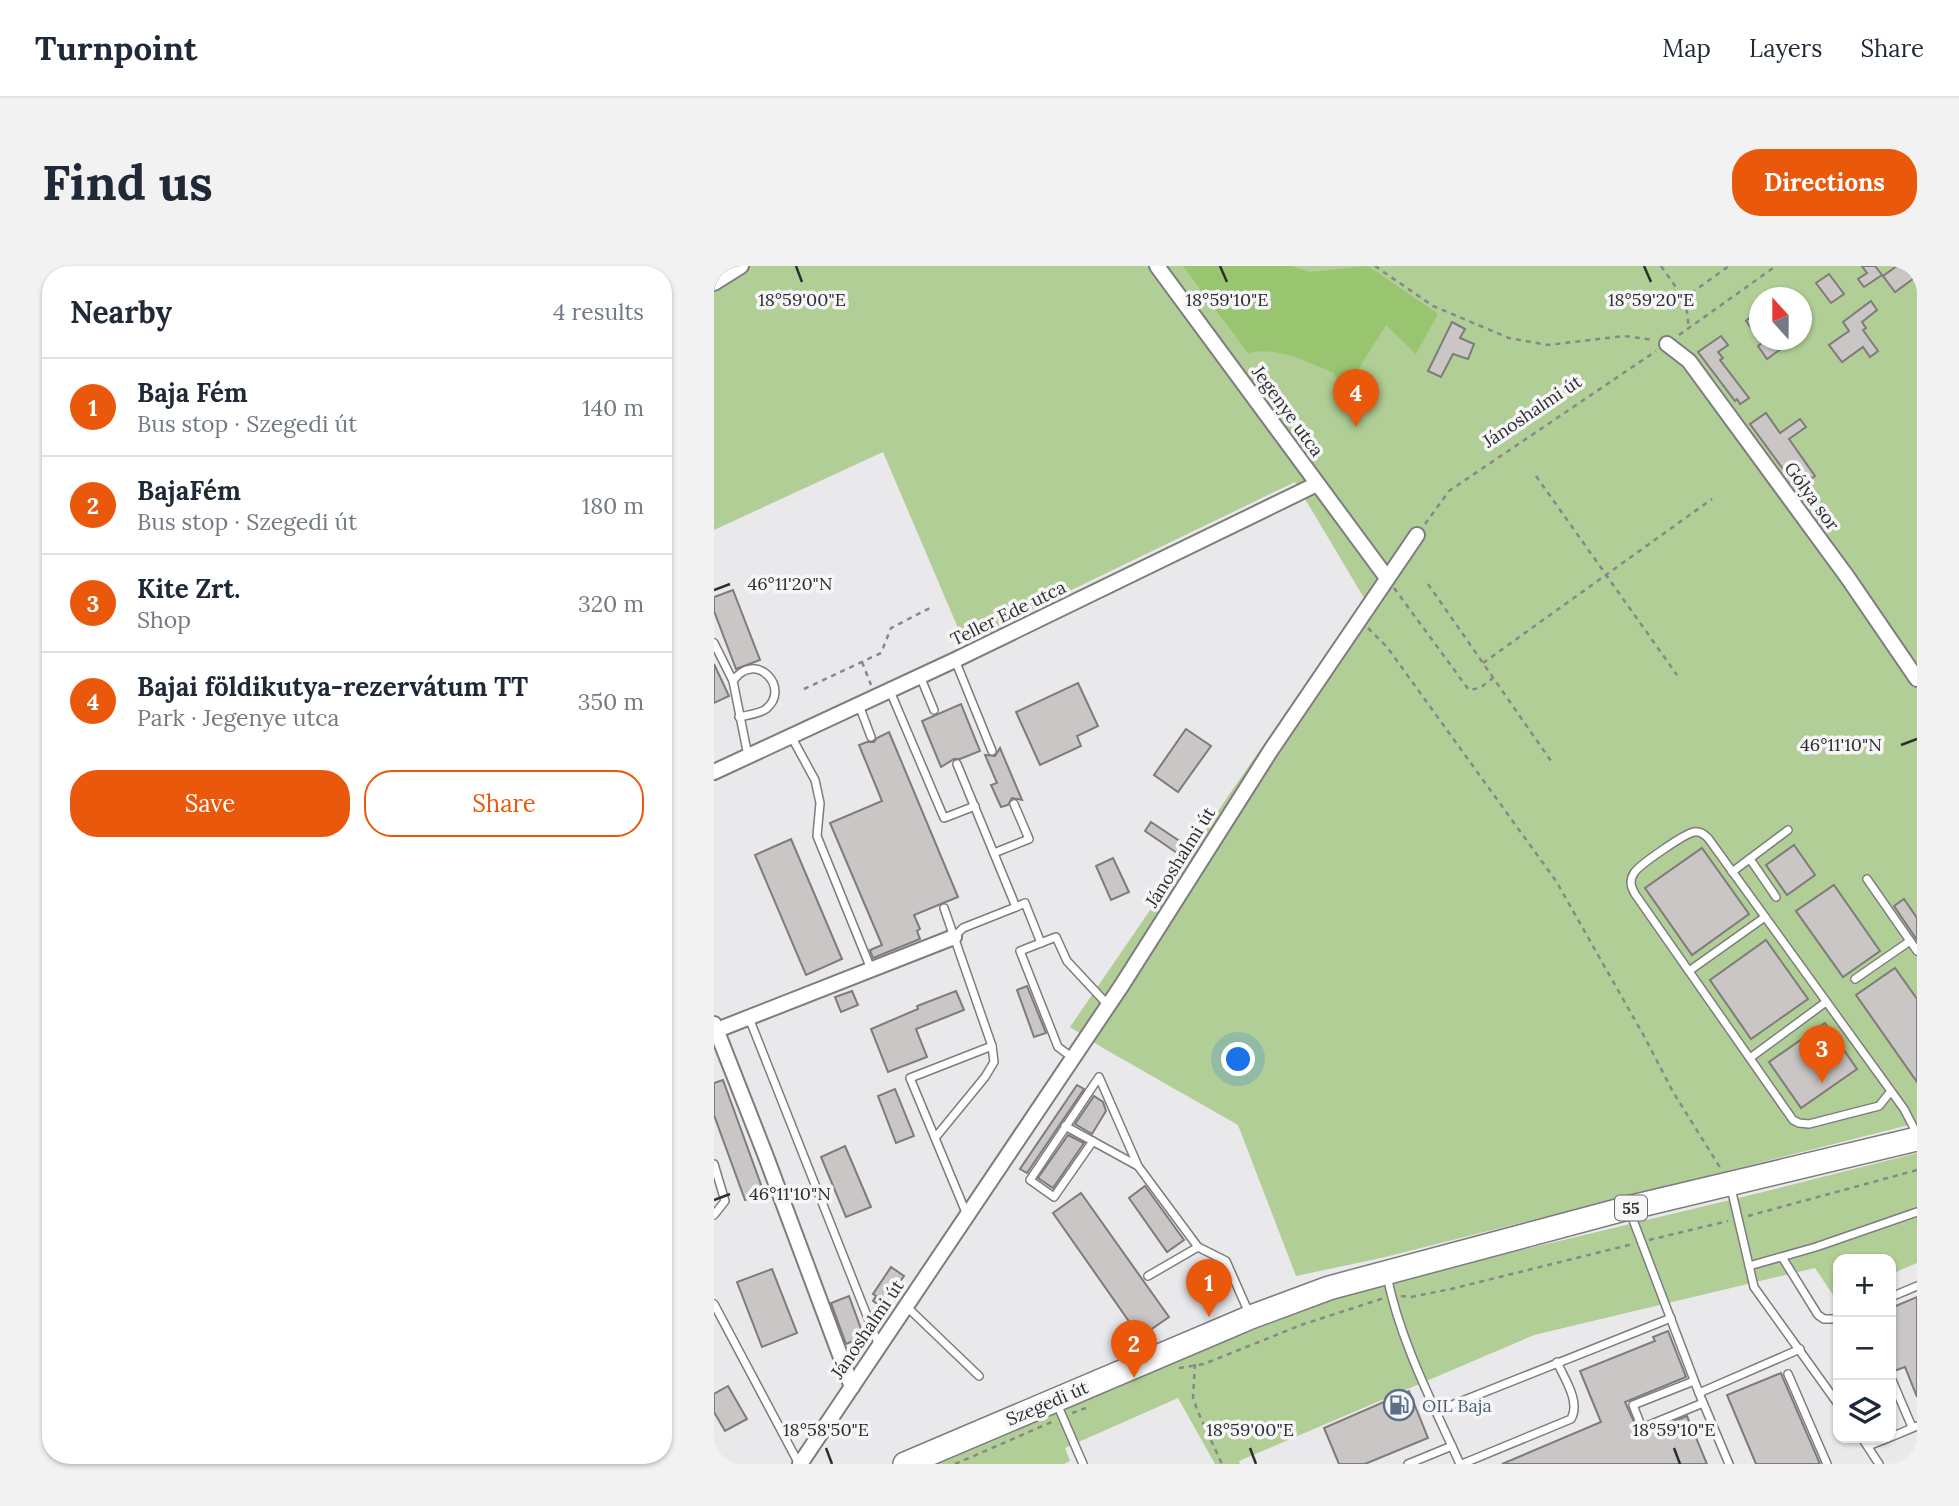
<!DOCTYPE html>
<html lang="en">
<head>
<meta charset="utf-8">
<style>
	body { margin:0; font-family:Lora,serif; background:#f2f2f3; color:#1f2937 }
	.controls { position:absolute; right:21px; bottom:21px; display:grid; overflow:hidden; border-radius:14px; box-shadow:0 2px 5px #0004 }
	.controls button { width:63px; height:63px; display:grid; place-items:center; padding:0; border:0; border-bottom:2px solid #e0e1e3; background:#fff; color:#1f2937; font:35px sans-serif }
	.compass { position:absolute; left:1035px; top:21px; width:63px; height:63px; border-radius:50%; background:#fff; box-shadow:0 2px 5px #0004; rotate:339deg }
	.you { position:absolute; left:525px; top:794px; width:24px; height:24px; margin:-18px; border:5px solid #fff; border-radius:50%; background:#1a73e8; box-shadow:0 0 0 10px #1a73e833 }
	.badge { display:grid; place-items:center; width:46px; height:46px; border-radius:50%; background:#ea580c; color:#fff; font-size:23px; font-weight:700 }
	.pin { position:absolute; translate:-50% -58px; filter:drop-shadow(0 2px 4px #0008) }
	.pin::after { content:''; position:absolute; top:37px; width:24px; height:21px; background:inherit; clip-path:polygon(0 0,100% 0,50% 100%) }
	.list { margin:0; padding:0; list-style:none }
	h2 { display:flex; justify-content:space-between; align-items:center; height:91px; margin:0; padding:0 28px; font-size:30px }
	h2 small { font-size:23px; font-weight:400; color:#747a83 }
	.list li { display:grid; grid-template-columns:46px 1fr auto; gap:21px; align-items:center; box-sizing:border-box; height:98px; padding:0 28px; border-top:2px solid #e0e1e3 }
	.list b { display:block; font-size:26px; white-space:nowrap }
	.list p { margin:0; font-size:23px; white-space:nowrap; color:#747a83 }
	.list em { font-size:23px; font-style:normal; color:#747a83 }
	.actions { display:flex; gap:14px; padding:21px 28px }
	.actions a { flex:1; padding:16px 0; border:2px solid #ea580c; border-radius:28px; text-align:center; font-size:24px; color:#ea580c }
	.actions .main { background:#ea580c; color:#fff }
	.icon { flex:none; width:38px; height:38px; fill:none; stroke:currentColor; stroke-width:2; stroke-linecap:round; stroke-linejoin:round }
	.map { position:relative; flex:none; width:1203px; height:1198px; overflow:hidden; border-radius:28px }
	header { display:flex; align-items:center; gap:42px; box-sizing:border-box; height:98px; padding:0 35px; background:#fff; border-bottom:2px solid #e0e1e3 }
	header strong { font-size:33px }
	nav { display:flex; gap:38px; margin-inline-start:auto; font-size:24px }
	.intro { display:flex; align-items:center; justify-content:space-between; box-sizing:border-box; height:168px; padding:0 42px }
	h1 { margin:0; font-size:49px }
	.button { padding:18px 32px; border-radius:28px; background:#ea580c; color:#fff; font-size:24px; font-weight:700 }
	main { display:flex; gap:42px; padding:0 42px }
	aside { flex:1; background:#fff; border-radius:28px; box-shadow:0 2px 5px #0004 }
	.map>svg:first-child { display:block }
	.green { fill:#b0ce95; fill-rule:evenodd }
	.forest { fill:#9ac570 }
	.building { fill:#c9c6c5; stroke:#7f7b7a; stroke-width:2 }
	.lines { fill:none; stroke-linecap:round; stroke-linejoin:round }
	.lane-casing { stroke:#7d7c7f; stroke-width:10 }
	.street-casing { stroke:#7d7c7f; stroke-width:18 }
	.primary-casing { stroke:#7d7c7f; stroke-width:26 }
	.path { stroke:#888789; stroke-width:2.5; stroke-dasharray:5 5; stroke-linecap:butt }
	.lane { stroke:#fff; stroke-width:7 }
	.street { stroke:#fff; stroke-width:14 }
	.primary { stroke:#fff; stroke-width:23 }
	.ticks { fill:none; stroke:#2e2e2f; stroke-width:2.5 }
	.labels { text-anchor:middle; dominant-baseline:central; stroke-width:7; stroke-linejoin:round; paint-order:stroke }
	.shield { fill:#f6f5f8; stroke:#6a6a6b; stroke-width:2 }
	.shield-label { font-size:16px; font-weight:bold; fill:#2e2e2f }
	.street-label { font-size:18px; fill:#2e2e2f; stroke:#f6f5f8 }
	.service-label { font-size:18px; fill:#4e5e75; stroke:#f6f5f8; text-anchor:start }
	.ticks-label { font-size:18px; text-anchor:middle; fill:#2e2e2f; stroke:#f6f5f8; stroke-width:7; stroke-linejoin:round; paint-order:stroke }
</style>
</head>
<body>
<header>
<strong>Turnpoint</strong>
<nav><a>Map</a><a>Layers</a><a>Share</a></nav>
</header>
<div class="intro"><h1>Find us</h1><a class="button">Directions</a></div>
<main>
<aside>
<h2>Nearby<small>4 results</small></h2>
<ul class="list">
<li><span class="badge">1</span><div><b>Baja Fém</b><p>Bus stop · Szegedi út</p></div><em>140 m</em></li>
<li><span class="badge">2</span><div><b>BajaFém</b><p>Bus stop · Szegedi út</p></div><em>180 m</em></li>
<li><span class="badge">3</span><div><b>Kite Zrt.</b><p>Shop</p></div><em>320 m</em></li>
<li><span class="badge">4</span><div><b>Bajai földikutya-rezervátum TT</b><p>Park · Jegenye utca</p></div><em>350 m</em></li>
</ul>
<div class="actions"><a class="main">Save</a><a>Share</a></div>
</aside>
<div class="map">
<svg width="1203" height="1198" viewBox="0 0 1203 1198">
	<rect width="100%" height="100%" fill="#e9e8eb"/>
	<g class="green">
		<path d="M0 0H1203V857L667 992 582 1010 524 859 389 782 356 761 650 332 581 216 250 376 169 186 0 264ZM1045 32H1087V74H1045Z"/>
		<polygon points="1203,887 1203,997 1177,1008 1177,993 1124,993 1124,1031 1121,1032 1101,1002 820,1069 525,1195 526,1198 501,1198 464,1132 351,1182 356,1195 350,1198 218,1198 488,1085 637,1025 1045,927"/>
	</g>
	<path class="forest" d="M469 0H578L596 6 654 0 724 48 702 88 672 59 630 126 620 107C592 96 564 80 534 87Z"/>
	<g class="building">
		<polygon points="1148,0 1161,0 1168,9 1150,21 1144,13 1153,7"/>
		<polygon points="1183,0 1203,0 1203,10 1181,26 1169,10"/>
		<polygon points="1115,8 1130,28 1117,37 1102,17"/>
		<polygon points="1157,35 1163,44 1148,56 1152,62 1149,64 1164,85 1156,91 1149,81 1128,96 1115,79 1135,65 1129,56"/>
		<polygon points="1039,49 1046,58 1046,74 1066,74 1071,80 1053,93 1044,80 1048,77 1032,55"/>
		<polygon points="738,56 751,63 746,72 760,78 754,93 739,88 727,111 714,105"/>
		<polygon points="1007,70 1014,79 1004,86 1009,92 1006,94 1035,132 1026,138 1023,133 1021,135 984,86"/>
		<polygon points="1052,147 1066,167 1086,153 1092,161 1075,173 1101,210 1083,222 1036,158"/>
		<polygon points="19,324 46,394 22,403 0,345 0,331"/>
		<polygon points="0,398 15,430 0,437"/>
		<polygon points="364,417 384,460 363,470 367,480 326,499 302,446"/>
		<polygon points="247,438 266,485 246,493 240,493 227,501 208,455"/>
		<polygon points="472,463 497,480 464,526 440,509"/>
		<polygon points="175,466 244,631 200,649 206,663 203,665 206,673 159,692 156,684 168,679 116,557 168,535 145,479 153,476 160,476 163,472"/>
		<polygon points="286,482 308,534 298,532 294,539 287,541 277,519 283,517 271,489 281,490"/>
		<polygon points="437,556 470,578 463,587 431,565"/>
		<polygon points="77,573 128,693 92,709 41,589"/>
		<polygon points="1080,579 1101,609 1073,629 1052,599"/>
		<polygon points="988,582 1035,648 978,689 931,622"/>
		<polygon points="399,592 415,626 397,634 382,600"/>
		<polygon points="1120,619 1166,685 1129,711 1082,645"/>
		<polygon points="1190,633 1203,652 1203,674 1180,640"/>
		<polygon points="1052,674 1094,733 1037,773 996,714"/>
		<polygon points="1181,702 1203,733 1203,816 1142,729"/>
		<polygon points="313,720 332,767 320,771 303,724"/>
		<polygon points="138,725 144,739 127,746 121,731"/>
		<polygon points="242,725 250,744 202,763 213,791 174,806 157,763 204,743 203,740"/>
		<polygon points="1111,757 1143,803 1087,842 1055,796"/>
		<polygon points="9,814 50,927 31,934 0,849 0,817"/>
		<polygon points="363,819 370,823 313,907 306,903"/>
		<polygon points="181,823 200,870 182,877 164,830"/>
		<polygon points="380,830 389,836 392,845 378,868 361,858"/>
		<polygon points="354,869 370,877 339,922 324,912"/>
		<polygon points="131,880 157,941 132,951 107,891"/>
		<polygon points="431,920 470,974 453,986 415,932"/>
		<polygon points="367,927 455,1051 426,1071 339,947"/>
		<polygon points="495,996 505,1016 491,1023 488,1018 481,1021 475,1010 482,1007 481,1004"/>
		<polygon points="177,1001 190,1010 168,1041 159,1035 162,1030 159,1028"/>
		<polygon points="58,1003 83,1067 48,1081 23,1016"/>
		<polygon points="135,1030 150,1071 132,1078 117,1037"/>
		<polygon points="1203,1031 1203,1131 1191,1101 1177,1106 1177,1042"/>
		<polygon points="954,1065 972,1111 911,1136 926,1169 973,1150 993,1198 788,1198 887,1156 866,1105 941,1075 939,1071"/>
		<polygon points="1067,1107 1068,1110 1106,1198 1042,1198 1013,1129"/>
		<polygon points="14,1120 33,1153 11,1165 0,1146 0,1128"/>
		<polygon points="695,1125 714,1172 651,1198 625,1198 610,1162"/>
	</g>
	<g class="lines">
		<g class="lane-casing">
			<g id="lane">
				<polyline points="0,377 19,415 34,490"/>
				<polyline points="241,394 278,485"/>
				<polyline points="206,410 220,444"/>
				<path d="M19 415C41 383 78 422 52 443 45 448 33 449 25 451"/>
				<polyline points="176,425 230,552 261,540"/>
				<polyline points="145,439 157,471"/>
				<polyline points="77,470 101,514 106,537 103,570 157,703"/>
				<polyline points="280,587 315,573 300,538"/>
				<polyline points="1036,593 1062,631"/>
				<polyline points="1018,606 1074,564"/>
				<polyline points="1153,613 1203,685"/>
				<polyline points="302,641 311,637 327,677"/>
				<polyline points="230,642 278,780 196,812 253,949"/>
				<polyline points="240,671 249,662 302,641 243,498"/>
				<polyline points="975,705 1051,651"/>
				<polyline points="1141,713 1196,675"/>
				<polyline points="35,752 165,1080"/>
				<polyline points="359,792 344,781 306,685 342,671 353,695 394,739"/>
				<polyline points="1036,792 1112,736"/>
				<path d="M1177 825 1165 840 1095 858 1085 857 1079 854 921 628C917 621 915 615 920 607 925 599 970 568 980 566 986 565 990 568 994 572L1190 843 1203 868"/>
				<polyline points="351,860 424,900 484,981"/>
				<polyline points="221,872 271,811 280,796 278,780"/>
				<polyline points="379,875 340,931 316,914 385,811 424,900"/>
				<polyline points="0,898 11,935 0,949"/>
				<polyline points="1017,922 1040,1021 1124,1138"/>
				<polyline points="916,946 985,1127 1015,1198"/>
				<polyline points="1068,991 1104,1049 1110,1053 1124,1053"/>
				<polyline points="1035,1000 1102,981 1203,946"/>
				<polyline points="434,1010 484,981 512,995 535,1047"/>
				<path d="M673 1010C686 1075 719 1138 746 1198"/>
				<polyline points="1177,1031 1203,1020"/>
				<polyline points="0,1038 85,1198"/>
				<polyline points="193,1041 265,1110"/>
				<polyline points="1074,1108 1113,1198"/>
				<polyline points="1177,1112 1198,1161"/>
				<polyline points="980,1115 919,1139 928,1162 989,1137"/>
				<polyline points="985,1127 1086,1083"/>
				<polyline points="343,1138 369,1198"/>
				<polyline points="723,1145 957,1052"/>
				<polyline points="1177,1171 1203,1160"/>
				<polyline points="1148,1172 1165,1198"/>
				<polyline points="1154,1180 1174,1172"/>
				<polyline points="694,1198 738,1180"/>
				<path d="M748 1198 857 1153C867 1136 850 1112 843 1096"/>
			</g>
		</g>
		<g class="street-casing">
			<g id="street">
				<polyline points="443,0 673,312"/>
				<polyline points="0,17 27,0"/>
				<polyline points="953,78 975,95 1134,312 1203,413"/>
				<polyline points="0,506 241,394 603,218"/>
				<polyline points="0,758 51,888 138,1121"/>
				<polyline points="3,764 240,671"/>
				<polyline points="86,1198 408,719 557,484 703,269"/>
			</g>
		</g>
		<g class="primary-casing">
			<polyline id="primary" points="191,1198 537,1051 615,1022 914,942 1203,873"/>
		</g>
		<g class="path">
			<polyline points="661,0 719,40 795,72 834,79 910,70 940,74"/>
			<path d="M947 0C961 20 976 37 974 62"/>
			<polyline points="969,33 1015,0"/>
			<polyline points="965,69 1062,0"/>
			<polyline points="822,210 963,409"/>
			<polyline points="711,258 735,225 942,85"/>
			<polyline points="714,318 837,495"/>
			<polyline points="680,322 755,424 766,422 779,412"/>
			<polyline points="654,362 673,381 842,615 930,770 959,826 1007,903"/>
			<polyline points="148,396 157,419"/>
			<polyline points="769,397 998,233"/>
			<polyline points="90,423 167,387 177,362 218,341"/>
			<polyline points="1034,950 1203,904"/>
			<polyline points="935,974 1014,955"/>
			<polyline points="687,1030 697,1031 737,1023 919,978"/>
			<polyline points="481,1098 479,1132 484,1146 508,1198"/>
			<polyline points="465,1102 490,1098 587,1059 670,1032"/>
			<polyline points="358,1147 372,1142"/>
			<polyline points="241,1198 340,1155"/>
		</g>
		<use href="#lane" class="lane"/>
		<use href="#street" class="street"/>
		<use href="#primary" class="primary"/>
	</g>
	<path class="ticks" d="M82 0 88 16M506 0 513 16M930 0 937 16M0 324 16 318M1187 479 1203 473M0 934 16 928M112 1182 118 1198M536 1182 542 1198M960 1182 966 1198"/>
	<defs>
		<g id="fuel-ring" transform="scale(1.575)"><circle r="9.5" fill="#f6f5f8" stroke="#5c6f8a" stroke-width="1.5"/><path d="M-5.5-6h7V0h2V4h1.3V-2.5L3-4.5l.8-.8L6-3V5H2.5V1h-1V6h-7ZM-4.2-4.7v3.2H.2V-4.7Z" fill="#5c6f8a"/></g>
	</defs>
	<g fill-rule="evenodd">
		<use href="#fuel-ring" x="685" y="1139"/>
	</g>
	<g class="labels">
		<rect class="shield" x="901" y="929.5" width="32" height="25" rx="5"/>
		<g class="shield-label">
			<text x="917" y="942">55</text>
		</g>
		<g class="street-label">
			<text transform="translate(574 145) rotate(54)">Jegenye utca</text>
			<text transform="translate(818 145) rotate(-34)">Jánoshalmi út</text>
			<text transform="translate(1098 230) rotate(54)">Gólya sor</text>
			<text transform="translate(294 347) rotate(-26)">Teller Ede utca</text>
			<text transform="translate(466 591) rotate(-58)">Jánoshalmi út</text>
			<text transform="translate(153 1063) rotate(-56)">Jánoshalmi út</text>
			<text transform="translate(333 1137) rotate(-23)">Szegedi út</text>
		</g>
		<g class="service-label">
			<text x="708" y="1139">OIL Baja</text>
		</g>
	</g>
	<g class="ticks-label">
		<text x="88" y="40">18°59'00"E</text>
		<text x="513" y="40">18°59'10"E</text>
		<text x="937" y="40">18°59'20"E</text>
		<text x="76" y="324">46°11'20"N</text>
		<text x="1127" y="485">46°11'10"N</text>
		<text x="76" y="934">46°11'10"N</text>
		<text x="112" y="1170">18°58'50"E</text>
		<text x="536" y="1170">18°59'00"E</text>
		<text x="960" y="1170">18°59'10"E</text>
	</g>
</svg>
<div class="controls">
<button>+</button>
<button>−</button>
<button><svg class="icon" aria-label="layers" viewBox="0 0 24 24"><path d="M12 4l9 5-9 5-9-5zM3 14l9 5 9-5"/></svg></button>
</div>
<svg class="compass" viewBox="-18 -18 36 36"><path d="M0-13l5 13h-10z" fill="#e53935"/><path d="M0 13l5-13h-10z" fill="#747a83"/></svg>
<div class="you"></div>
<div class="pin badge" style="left:495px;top:1051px">1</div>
<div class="pin badge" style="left:420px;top:1112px">2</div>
<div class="pin badge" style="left:1108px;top:817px">3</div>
<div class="pin badge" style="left:642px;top:161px">4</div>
</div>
</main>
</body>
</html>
